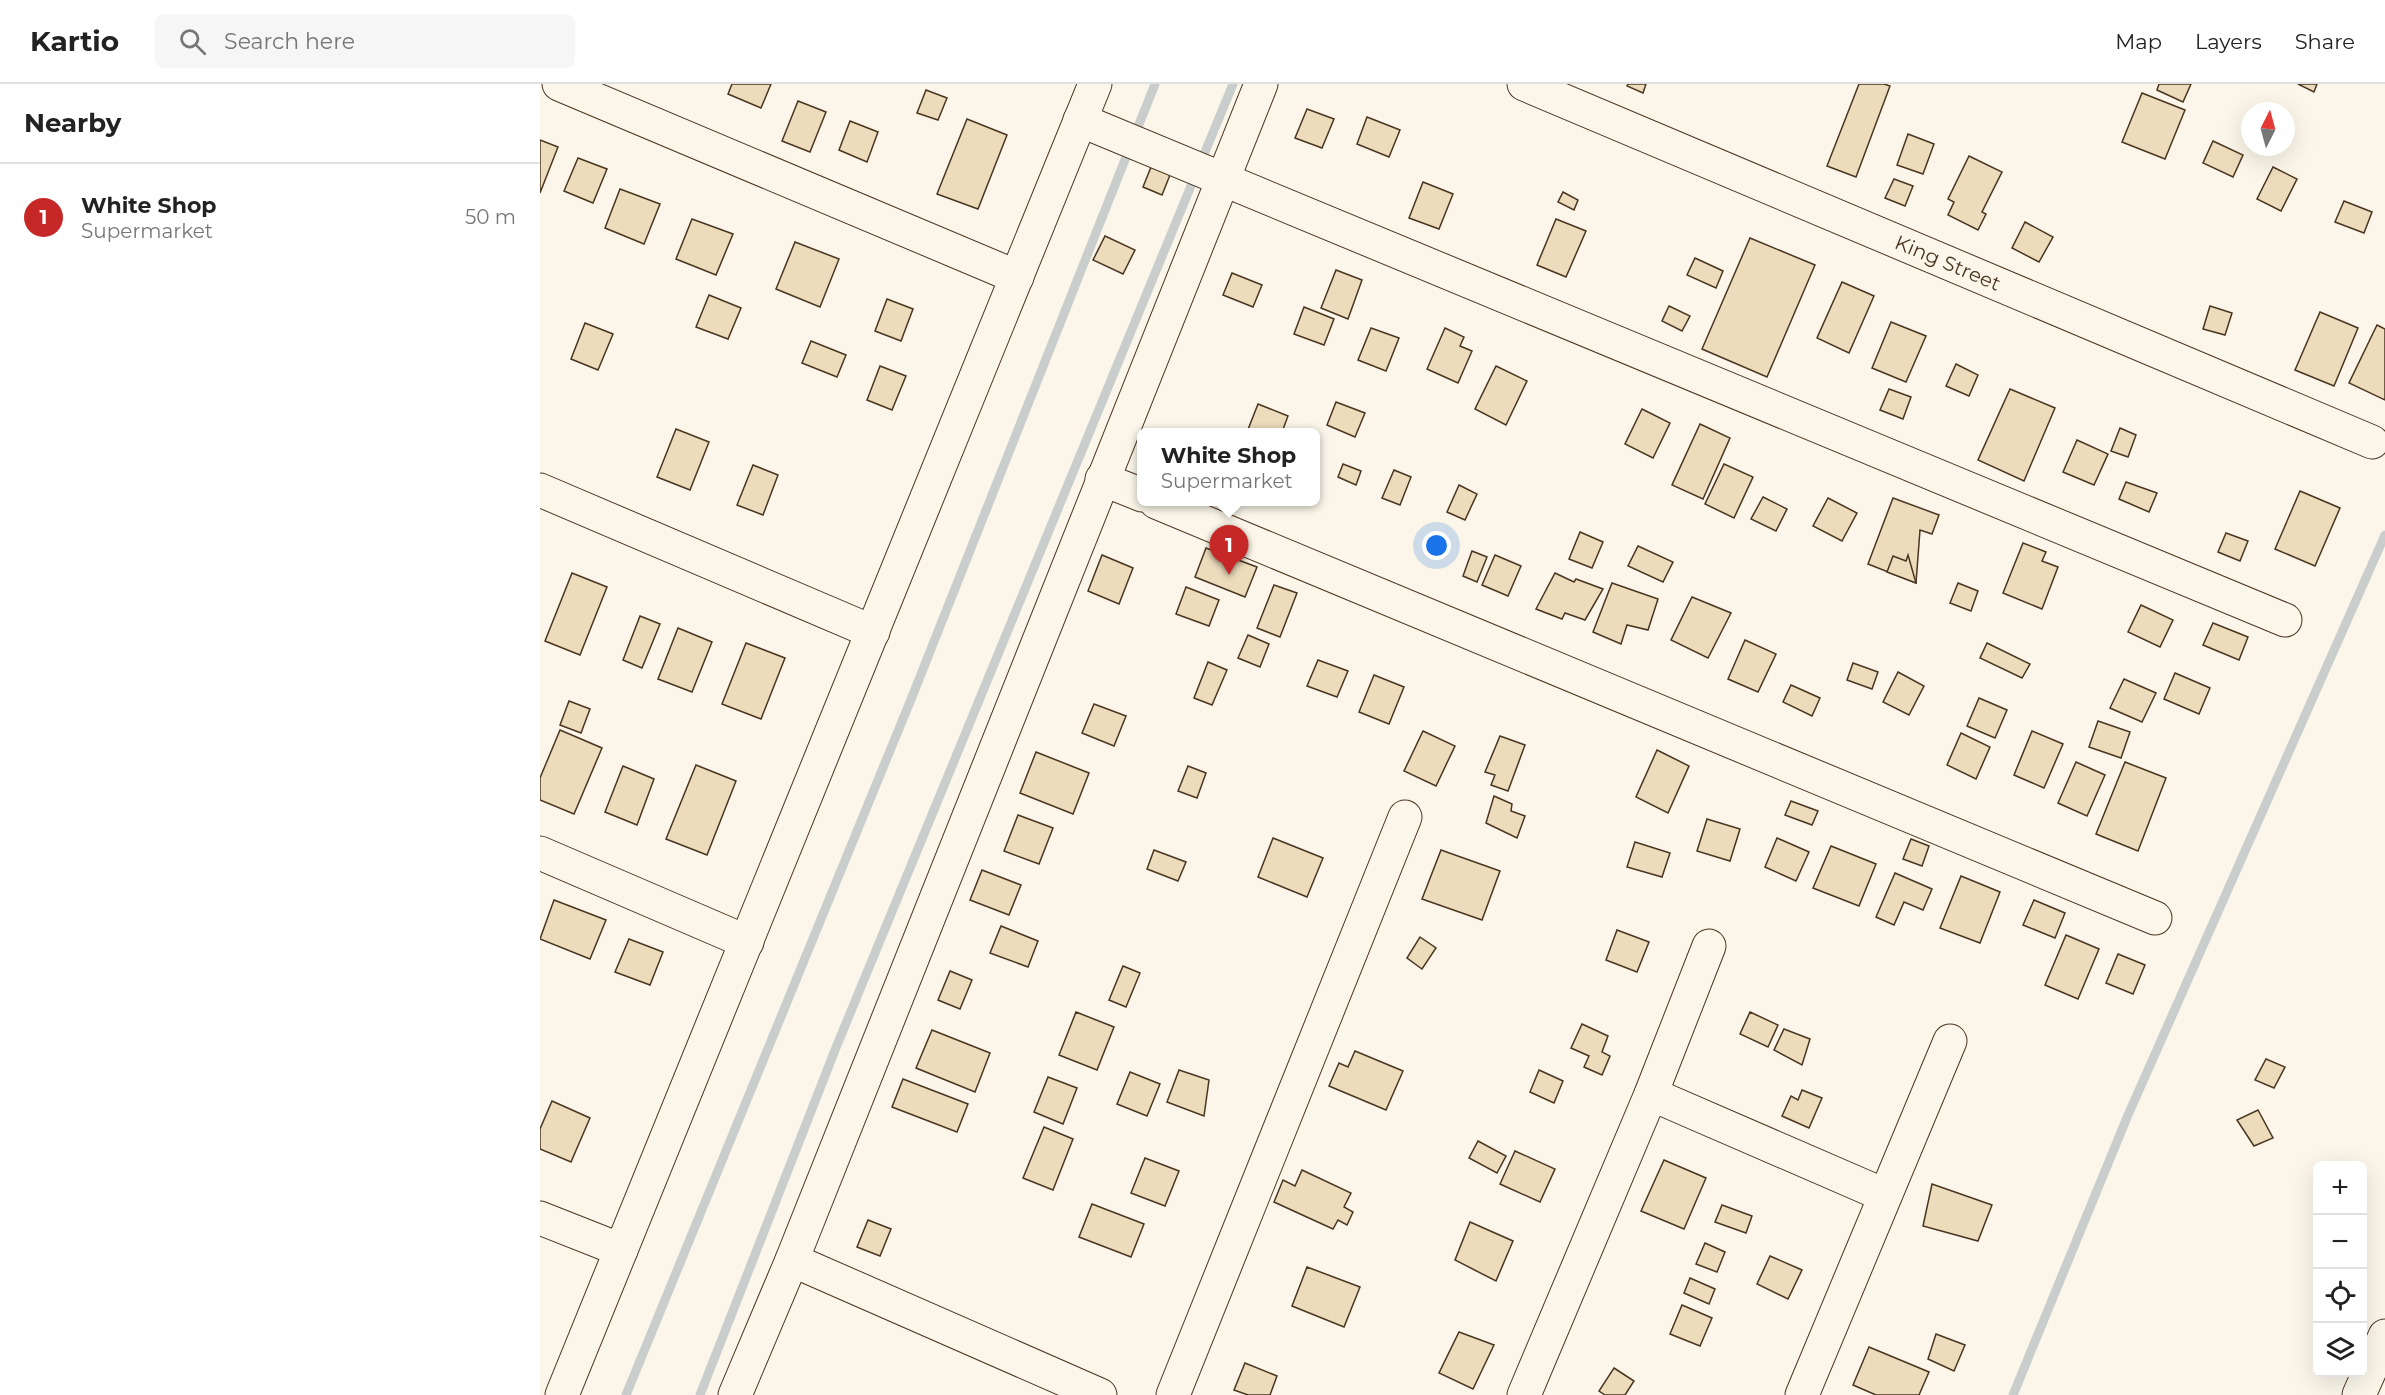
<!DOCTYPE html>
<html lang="en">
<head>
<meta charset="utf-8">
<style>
	body { margin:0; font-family:Montserrat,sans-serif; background:#f6f6f6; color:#222 }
	.controls { position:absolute; right:18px; bottom:18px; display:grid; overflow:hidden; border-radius:9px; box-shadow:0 6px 24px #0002 }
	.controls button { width:54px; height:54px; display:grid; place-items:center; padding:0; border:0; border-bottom:2px solid #e0e0e0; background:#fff; color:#222; font:30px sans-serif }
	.compass { position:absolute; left:1701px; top:18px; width:54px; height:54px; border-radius:50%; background:#fff; box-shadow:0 6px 24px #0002; rotate:6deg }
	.you { position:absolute; left:897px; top:462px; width:21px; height:21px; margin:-15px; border:4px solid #fff; border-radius:50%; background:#1a73e8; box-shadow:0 0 0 9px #1a73e833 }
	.badge { display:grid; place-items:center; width:39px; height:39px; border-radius:50%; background:#c62828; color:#fff; font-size:20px; font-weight:700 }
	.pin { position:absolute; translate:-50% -50px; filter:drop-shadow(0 2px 3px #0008) }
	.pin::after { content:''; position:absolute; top:32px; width:21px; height:18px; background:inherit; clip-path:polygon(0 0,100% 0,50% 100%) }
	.popup { position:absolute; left:597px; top:344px; width:183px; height:78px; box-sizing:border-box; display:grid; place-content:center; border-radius:9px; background:#fff; filter:drop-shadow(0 2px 4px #0005); font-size:20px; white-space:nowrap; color:#767676 }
	.popup b { font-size:22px; color:#222 }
	.popup::after { content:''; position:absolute; left:50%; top:100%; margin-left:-12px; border:12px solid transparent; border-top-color:#fff }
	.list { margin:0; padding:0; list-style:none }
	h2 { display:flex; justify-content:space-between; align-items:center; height:78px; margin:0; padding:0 24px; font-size:26px }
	h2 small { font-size:20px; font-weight:400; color:#767676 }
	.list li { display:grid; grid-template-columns:39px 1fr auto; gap:18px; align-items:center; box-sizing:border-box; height:108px; padding:0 24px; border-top:2px solid #e0e0e0 }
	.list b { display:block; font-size:22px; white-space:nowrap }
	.list p { margin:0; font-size:20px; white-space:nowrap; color:#767676 }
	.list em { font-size:20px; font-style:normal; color:#767676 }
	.icon { flex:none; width:33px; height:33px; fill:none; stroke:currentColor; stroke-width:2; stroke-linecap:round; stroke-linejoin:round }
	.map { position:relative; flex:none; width:1845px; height:1311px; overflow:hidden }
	header { display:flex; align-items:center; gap:36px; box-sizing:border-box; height:84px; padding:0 30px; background:#fff; border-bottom:2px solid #e0e0e0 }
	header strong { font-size:28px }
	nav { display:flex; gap:33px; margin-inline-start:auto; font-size:21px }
	.search { width:420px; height:54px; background:#f6f6f6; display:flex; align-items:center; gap:15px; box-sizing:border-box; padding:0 21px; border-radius:9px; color:#767676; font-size:22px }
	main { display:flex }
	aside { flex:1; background:#fff }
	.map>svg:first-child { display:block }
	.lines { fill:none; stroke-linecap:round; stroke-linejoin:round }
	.stream { stroke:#c9cecd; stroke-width:9 }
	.building { fill:#ecdcbc; stroke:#4a3520; stroke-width:1.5 }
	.minor-casing { stroke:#4a3520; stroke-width:35 }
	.minor { stroke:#fbf6e9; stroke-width:33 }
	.labels { text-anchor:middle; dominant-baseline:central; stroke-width:4.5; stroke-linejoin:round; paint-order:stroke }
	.street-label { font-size:20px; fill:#4a3520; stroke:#fbf6e9 }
</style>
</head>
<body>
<header>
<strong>Kartio</strong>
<div class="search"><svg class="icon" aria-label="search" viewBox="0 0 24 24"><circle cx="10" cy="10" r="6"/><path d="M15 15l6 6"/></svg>Search here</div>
<nav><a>Map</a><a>Layers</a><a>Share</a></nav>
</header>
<main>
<aside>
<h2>Nearby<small></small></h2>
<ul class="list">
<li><span class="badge">1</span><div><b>White Shop</b><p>Supermarket</p></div><em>50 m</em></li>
</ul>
</aside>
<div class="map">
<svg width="1845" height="1311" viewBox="0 0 1845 1311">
	<rect width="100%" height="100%" fill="#fbf6e9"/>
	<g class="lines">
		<g class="stream">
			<polyline points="86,1311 372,613 615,0"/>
			<polyline points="160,1311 295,966 693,0"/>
			<polyline points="1473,1311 1588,1031 1845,451"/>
		</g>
	</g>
	<g class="building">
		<polygon points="192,0 231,0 221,24 188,10"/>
		<polygon points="1088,0 1106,0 1103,9 1087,2"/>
		<polygon points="1319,0 1344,0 1350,2 1316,93 1287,82"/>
		<polygon points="1619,0 1651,0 1643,18 1617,6"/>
		<polygon points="1758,0 1777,0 1774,8"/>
		<polygon points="386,6 407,14 398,36 377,29"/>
		<polygon points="1602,9 1645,26 1625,75 1582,58"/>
		<polygon points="258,17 286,28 270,68 242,57"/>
		<polygon points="767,25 794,35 782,64 755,54"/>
		<polygon points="827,33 860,46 849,73 817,60"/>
		<polygon points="427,35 467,51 438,125 397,110"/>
		<polygon points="310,37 338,48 327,78 299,66"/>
		<polygon points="1368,50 1394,60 1383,90 1357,81"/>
		<polygon points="0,56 18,63 0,109"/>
		<polygon points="1673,57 1703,71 1693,93 1663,79"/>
		<polygon points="1429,72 1462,88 1442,128 1446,130 1438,146 1408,131 1414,118 1408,115"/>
		<polygon points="38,74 67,85 53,119 24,107"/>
		<polygon points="611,83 630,91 622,111 603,103"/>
		<polygon points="1733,83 1757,95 1741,127 1717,115"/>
		<polygon points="1354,95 1373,102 1365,122 1345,114"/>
		<polygon points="883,98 913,110 899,145 869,134"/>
		<polygon points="80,105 120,120 104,160 65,144"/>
		<polygon points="1023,108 1038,116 1034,126 1018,118"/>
		<polygon points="1804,117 1832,128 1824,149 1795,138"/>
		<polygon points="152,135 193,150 176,191 136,175"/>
		<polygon points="1016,135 1046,147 1026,193 997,181"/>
		<polygon points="1485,138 1513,153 1499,178 1472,164"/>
		<polygon points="565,152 595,166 583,190 553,176"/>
		<polygon points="1210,154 1275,181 1227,293 1162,265"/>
		<polygon points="255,158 299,175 280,223 236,205"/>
		<polygon points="1155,174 1183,187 1176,204 1147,191"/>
		<polygon points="796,186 822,196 808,235 781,224"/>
		<polygon points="692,189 722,201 713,223 683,211"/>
		<polygon points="1302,198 1334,212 1309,269 1277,254"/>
		<polygon points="169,211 201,224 188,255 156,243"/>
		<polygon points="347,215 373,225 361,257 335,247"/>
		<polygon points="1129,222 1150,232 1142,247 1122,237"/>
		<polygon points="1670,222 1692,229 1685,251 1663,245"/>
		<polygon points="764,223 794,235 784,261 754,250"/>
		<polygon points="1780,228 1818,244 1794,302 1755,286"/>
		<polygon points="1351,238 1386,252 1366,298 1332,284"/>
		<polygon points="45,239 73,250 58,286 31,275"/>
		<polygon points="1837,241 1845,245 1845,316 1809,299"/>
		<polygon points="831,244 859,254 846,287 818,276"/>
		<polygon points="905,244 924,253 920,262 932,267 918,299 887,285"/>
		<polygon points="271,257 306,271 297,293 262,279"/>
		<polygon points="1416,280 1438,291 1429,312 1406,302"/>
		<polygon points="340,282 366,292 352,326 327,316"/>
		<polygon points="956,282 987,297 966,341 935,325"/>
		<polygon points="1349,305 1371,313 1363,335 1340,326"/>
		<polygon points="1470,305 1515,324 1484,397 1438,376"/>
		<polygon points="796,318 825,329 815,353 787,341"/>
		<polygon points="718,320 748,332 742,348 707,348"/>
		<polygon points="1102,325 1130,339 1113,374 1085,360"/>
		<polygon points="1160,340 1190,354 1163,415 1132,401"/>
		<polygon points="1580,344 1596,351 1588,373 1571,367"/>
		<polygon points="136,345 169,358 150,406 117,393"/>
		<polygon points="1537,356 1568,370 1554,401 1523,388"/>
		<polygon points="803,380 821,387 816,401 798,393"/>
		<polygon points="1184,380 1213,393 1194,434 1165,420"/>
		<polygon points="213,381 238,391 223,431 197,421"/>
		<polygon points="854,386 871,393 860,421 842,414"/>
		<polygon points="1586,398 1617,409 1609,428 1579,415"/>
		<polygon points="919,401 937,410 925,436 907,428"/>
		<polygon points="1760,407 1800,424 1775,482 1735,465"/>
		<polygon points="1223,413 1247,425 1236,447 1211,435"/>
		<polygon points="1288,414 1317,429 1302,457 1273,442"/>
		<polygon points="1353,414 1399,431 1392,450 1380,446 1376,499 1328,480"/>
		<polygon points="1040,448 1063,458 1052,484 1029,475"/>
		<polygon points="1686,449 1708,457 1700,477 1678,468"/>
		<polygon points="1483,459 1506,468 1502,477 1518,483 1502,525 1463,509"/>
		<polygon points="1098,462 1133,478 1123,498 1088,482"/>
		<polygon points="666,464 717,483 705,513 655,493"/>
		<polygon points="932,467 947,473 937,498 923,492"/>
		<polygon points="562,471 593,484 579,520 548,507"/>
		<polygon points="955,471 981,482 968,512 942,501"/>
		<polygon points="1368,471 1376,499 1347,488 1353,472 1366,477"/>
		<polygon points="32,489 67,503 40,571 5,557"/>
		<polygon points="1015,489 1034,498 1036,495 1063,505 1045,536 1025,529 1022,535 996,525"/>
		<polygon points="1072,499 1118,515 1108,546 1087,541 1081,560 1053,548"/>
		<polygon points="1418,499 1438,507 1431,527 1410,519"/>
		<polygon points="734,501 757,509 740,553 717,544"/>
		<polygon points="646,503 679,516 669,542 636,530"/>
		<polygon points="1152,513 1191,529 1168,574 1131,556"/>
		<polygon points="1601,521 1633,536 1620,563 1588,548"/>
		<polygon points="100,532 120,540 102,584 83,576"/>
		<polygon points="1673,539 1708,553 1699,576 1663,561"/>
		<polygon points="138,544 172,558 152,608 118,595"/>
		<polygon points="708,551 729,560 720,583 698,574"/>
		<polygon points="1205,556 1236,570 1218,608 1188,595"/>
		<polygon points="206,559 245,574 221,635 182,620"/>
		<polygon points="1447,559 1490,580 1482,594 1440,574"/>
		<polygon points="778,576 808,587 797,613 767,602"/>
		<polygon points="668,578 687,586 672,621 654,614"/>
		<polygon points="1313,579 1338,588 1332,605 1307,596"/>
		<polygon points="1358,588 1384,602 1369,631 1343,618"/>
		<polygon points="1635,589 1670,604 1659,630 1624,615"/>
		<polygon points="834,591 864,603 849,640 819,628"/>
		<polygon points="1584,595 1616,609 1602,638 1570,624"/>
		<polygon points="1251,601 1280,614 1272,632 1243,618"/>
		<polygon points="1439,614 1467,626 1455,654 1427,642"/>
		<polygon points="29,617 50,625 41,649 20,641"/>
		<polygon points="554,620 586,632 574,662 542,649"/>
		<polygon points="1558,637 1590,648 1581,674 1549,663"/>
		<polygon points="20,646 62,664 34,730 0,716 0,694"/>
		<polygon points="883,647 915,662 896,702 864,687"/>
		<polygon points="1492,647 1523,660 1504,704 1474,691"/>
		<polygon points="1421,649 1450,663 1436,695 1407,681"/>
		<polygon points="960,652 985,661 968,707 951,701 955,691 945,688"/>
		<polygon points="1117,666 1149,682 1128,729 1096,713"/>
		<polygon points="496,668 549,689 533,730 480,709"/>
		<polygon points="1536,678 1565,691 1547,732 1518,719"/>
		<polygon points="1585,678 1626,694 1598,767 1556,750"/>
		<polygon points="156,681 196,697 167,771 126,755"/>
		<polygon points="83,682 114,695 97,741 65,728"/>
		<polygon points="648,682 666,689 657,714 638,707"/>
		<polygon points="954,712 972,720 971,727 985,732 977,754 946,739"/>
		<polygon points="1251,717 1278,727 1272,741 1245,731"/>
		<polygon points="478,731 513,744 499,780 464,767"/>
		<polygon points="1167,735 1200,745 1190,777 1157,767"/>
		<polygon points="733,754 783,774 767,813 718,793"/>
		<polygon points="1237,754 1269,768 1256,797 1225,783"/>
		<polygon points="1371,755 1389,762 1382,782 1363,775"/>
		<polygon points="1095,758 1130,769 1122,793 1087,783"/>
		<polygon points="1291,762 1336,780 1319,822 1273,804"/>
		<polygon points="614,766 646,778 638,797 607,785"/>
		<polygon points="901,766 960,787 942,836 882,815"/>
		<polygon points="442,786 481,801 469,831 430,816"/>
		<polygon points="1355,789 1392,805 1383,826 1364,818 1354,841 1336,833"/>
		<polygon points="1421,792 1460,808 1440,859 1400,844"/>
		<polygon points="14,816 66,836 50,875 0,855"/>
		<polygon points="1494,816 1525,829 1515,854 1483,841"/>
		<polygon points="461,842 498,857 488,883 450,869"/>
		<polygon points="1077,846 1109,858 1097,888 1066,876"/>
		<polygon points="1526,851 1559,865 1538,915 1505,901"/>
		<polygon points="880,853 896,864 882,885 867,874"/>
		<polygon points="89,855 123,868 110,901 75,888"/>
		<polygon points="1578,870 1605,881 1593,910 1566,899"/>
		<polygon points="583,882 600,889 586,923 569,916"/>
		<polygon points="410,887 432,896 420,925 398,916"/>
		<polygon points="536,928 574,943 557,986 519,971"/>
		<polygon points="1210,928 1238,941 1228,963 1200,950"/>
		<polygon points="1042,940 1068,952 1062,968 1070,972 1062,991 1044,983 1049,972 1031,964"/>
		<polygon points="1244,945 1270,955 1262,981 1234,966"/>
		<polygon points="392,946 450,969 435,1008 376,984"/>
		<polygon points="815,967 863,987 846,1026 789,1002 799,979 808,983"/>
		<polygon points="1726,975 1745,983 1734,1004 1715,996"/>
		<polygon points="639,986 669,996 664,1032 627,1018"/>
		<polygon points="999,986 1023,997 1014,1019 990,1008"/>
		<polygon points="590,988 620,1000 607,1032 577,1020"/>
		<polygon points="508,993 537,1004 523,1040 494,1028"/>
		<polygon points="363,995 428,1020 417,1048 352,1023"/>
		<polygon points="1262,1006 1282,1014 1269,1044 1242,1032 1251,1012 1258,1016"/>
		<polygon points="12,1017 50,1034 31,1078 0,1065 0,1045"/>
		<polygon points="1718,1026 1733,1054 1714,1062 1697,1036"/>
		<polygon points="504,1043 533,1055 513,1106 483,1094"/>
		<polygon points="938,1057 966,1072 957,1089 929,1074"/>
		<polygon points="975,1067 1015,1085 1000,1118 960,1100"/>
		<polygon points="605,1074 639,1087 625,1122 591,1109"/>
		<polygon points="1124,1076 1166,1094 1144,1145 1101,1127"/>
		<polygon points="762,1086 811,1109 804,1123 813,1128 807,1141 798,1136 793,1145 734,1118 743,1096 755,1102"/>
		<polygon points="1392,1100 1452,1121 1438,1157 1383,1142"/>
		<polygon points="552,1120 604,1140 591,1173 539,1153"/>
		<polygon points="1182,1121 1212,1132 1206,1149 1175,1138"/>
		<polygon points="328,1136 351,1145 340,1172 317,1163"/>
		<polygon points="930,1138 973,1157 956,1197 915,1176"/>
		<polygon points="1165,1159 1185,1168 1177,1188 1156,1180"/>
		<polygon points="1230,1172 1262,1186 1248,1215 1217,1200"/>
		<polygon points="767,1183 820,1203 804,1243 752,1222"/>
		<polygon points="1150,1194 1175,1205 1169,1220 1144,1209"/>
		<polygon points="1142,1221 1172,1234 1160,1262 1130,1250"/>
		<polygon points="919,1248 954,1261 933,1305 899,1289"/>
		<polygon points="1396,1250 1425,1261 1414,1287 1388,1275"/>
		<polygon points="1329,1263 1389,1288 1379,1311 1336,1311 1313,1301"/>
		<polygon points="705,1279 737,1292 730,1311 708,1311 694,1306"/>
		<polygon points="1074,1284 1094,1297 1085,1311 1065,1311 1059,1307"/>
	</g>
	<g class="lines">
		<g class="minor-casing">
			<g id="minor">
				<polyline points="19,0 477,193"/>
				<path id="s1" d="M984 0 1832 358"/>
				<polyline points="540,36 1745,536"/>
				<polyline points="562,395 602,411"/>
				<polyline points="0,406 333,548"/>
				<polyline points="616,418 1615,834"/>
				<polyline points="0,769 207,858"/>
				<polyline points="1111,1010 1344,1111"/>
				<polyline points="0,1134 81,1166"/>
				<polyline points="252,1176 560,1311"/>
				<polyline points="22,1311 555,0"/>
				<polyline points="195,1311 252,1176 721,0"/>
				<polyline points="633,1311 865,733"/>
				<polyline points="984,1311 1111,1010 1169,862"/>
				<polyline points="1262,1311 1410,957"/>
				<polyline points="1819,1311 1845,1252"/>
			</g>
		</g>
		<use href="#minor" class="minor"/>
	</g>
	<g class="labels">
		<g class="street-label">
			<text stroke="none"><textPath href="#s1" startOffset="460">King Street</textPath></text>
		</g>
	</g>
</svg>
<div class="controls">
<button>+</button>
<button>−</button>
<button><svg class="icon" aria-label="locate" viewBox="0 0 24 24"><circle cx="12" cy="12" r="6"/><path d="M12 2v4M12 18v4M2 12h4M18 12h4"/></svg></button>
<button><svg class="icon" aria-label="layers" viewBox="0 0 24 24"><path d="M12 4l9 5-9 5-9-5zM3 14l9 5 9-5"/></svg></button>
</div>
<svg class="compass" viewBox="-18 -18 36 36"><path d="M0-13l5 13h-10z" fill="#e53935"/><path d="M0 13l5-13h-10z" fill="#767676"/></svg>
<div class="you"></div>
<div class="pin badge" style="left:689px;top:491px">1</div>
<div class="popup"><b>White Shop</b>Supermarket</div>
</div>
</main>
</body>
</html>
